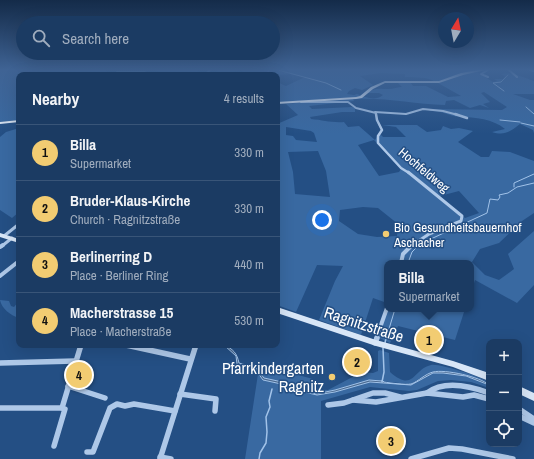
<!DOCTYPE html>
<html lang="en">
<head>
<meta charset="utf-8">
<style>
	body { margin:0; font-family:"Archivo Narrow",sans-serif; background:#28466c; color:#f1f3f6 }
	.controls { position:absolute; right:12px; bottom:12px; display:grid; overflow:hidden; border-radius:8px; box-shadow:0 4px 16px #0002 }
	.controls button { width:36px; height:36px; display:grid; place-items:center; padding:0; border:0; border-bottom:1px solid #395578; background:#1b3b63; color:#f1f3f6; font:20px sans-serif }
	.compass { position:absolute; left:438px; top:12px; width:36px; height:36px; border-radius:50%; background:#1b3b63; box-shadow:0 4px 16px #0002; rotate:10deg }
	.you { position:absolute; left:322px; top:220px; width:14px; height:14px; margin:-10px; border:3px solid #fff; border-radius:50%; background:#1a73e8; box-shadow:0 0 0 6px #1a73e833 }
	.badge { display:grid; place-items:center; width:26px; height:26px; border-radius:50%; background:#f2cc72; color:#111; font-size:13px; font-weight:700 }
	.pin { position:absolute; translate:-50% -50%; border:2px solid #fff; box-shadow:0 1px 4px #0006 }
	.popup { position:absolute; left:384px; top:260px; width:90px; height:52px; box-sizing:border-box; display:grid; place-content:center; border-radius:8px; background:#1b3b63; filter:drop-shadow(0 1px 3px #0005); font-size:13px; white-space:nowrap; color:#a0adbe }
	.popup b { font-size:15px; color:#f1f3f6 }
	.popup::after { content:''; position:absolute; left:50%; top:100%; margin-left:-8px; border:8px solid transparent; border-top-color:#1b3b63 }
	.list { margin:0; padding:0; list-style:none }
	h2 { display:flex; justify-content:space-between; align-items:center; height:52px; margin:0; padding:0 16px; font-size:17px }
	h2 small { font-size:13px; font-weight:400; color:#a0adbe }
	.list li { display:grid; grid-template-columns:26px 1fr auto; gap:12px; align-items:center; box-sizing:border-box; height:56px; padding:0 16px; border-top:1px solid #395578 }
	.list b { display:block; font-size:15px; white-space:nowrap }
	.list p { margin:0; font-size:13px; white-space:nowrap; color:#a0adbe }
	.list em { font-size:13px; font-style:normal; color:#a0adbe }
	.icon { flex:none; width:22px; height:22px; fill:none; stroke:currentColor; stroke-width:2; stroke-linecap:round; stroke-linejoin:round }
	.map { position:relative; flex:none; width:534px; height:459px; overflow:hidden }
	.search { position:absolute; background:#1b3b63; box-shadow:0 4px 16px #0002; left:16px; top:16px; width:264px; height:44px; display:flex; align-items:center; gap:10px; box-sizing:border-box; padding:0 14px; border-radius:22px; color:#a0adbe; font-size:15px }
	.panel { position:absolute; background:#1b3b63; box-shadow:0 4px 16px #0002; left:16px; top:72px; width:264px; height:276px; border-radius:8px }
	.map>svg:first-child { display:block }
	.green { fill:#3969a1; fill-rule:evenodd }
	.water { fill:#4b6a90; stroke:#a2c3e9 }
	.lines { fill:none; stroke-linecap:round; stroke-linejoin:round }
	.stream-far1 { stroke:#a2c3e9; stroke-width:1 }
	.stream { stroke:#a2c3e9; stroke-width:1.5 }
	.minor-far4 { stroke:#aec8e8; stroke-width:2 }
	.minor-far3 { stroke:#aec8e8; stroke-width:2.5 }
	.minor-far2 { stroke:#aec8e8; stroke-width:3 }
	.minor-far1 { stroke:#aec8e8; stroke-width:4 }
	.minor { stroke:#aec8e8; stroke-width:5.5 }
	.secondary { fill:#d8e6f7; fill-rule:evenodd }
	.primary { fill:#f0f6fe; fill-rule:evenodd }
	.poi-dot { fill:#f2cc72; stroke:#244f84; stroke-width:1.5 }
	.labels { text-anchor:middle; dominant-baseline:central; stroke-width:3; stroke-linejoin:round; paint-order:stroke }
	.street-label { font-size:13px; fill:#fff; stroke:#244f84 }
	.poi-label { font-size:13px; fill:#fff; stroke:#244f84; text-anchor:start }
	.near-street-label { font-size:16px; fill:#fff; stroke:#244f84 }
	.near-poi-label { font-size:16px; fill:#fff; stroke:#244f84; text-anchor:end }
</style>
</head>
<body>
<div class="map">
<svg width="534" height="459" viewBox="0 0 534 459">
	<rect width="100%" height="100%" fill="#244f84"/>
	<g class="green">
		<polygon points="0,70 106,70 107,74 19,75 19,120 0,122"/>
		<polygon points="155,70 198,70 196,75 161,75 161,72"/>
		<path d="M218 70H479L458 75 436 82C424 76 418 78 405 77V74L381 73 360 76 373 85 362 90 355 88 349 91 347 94 354 95 357 94C366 97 374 102 383 95L379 93H367C375 87 380 89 389 89 393 89 398 87 402 87L397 82H410L413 86H426L448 97 461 96 438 83 463 74 477 72 493 82 497 81 494 79H503L505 76 501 74C512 71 524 78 534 81V94H513L530 100H534V133L533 130 520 124C510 132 504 136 492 132L505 129C493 119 475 117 460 117 449 116 442 110 429 111L431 109 502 110 507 107 484 92 481 93 490 102 483 104 489 108 480 105 470 108 454 100 446 101 445 105C414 104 384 97 353 99L354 101 309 106 312 109 352 107 355 108V112H342L310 117 311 119C323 120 332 123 344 122L348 127 359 126 375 140 379 133 383 137H406L396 127 382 125H417L427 132 441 130 443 126 451 129 459 128 473 131 458 142 481 157H489L492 151 510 152 534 161V213L522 221 499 243 480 249 472 262 485 275 499 280 514 269 508 254 534 231V285L517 303 475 280 471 292V263H387V303L373 298 361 335 319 320 335 281 343 266 317 265 296 312 277 305V291L279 287 277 286V129L279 128 277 124 298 115 286 104 296 103 295 101 277 103V82L286 86 305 77 291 74 277 75H247L241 70 224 73 216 71ZM286 127 311 131 314 133 317 142 296 140 293 136 286 135ZM374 140 401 169 399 172 379 176 358 145ZM318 151 326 171 330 197 295 194 293 172 288 152ZM459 191 479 213 465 218 440 196ZM363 207 378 208 398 224 397 236 377 237 358 234 339 221 340 210Z"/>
		<polygon points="19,128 19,212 12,218 0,210 0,137 6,132"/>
		<path d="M0 300 9 301 11 306 14 307 19 301V318C10 315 2 309 0 300Z"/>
		<polygon points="387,309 465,309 455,340 398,326 390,343 377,337"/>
		<path d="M380 350 389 353 390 372C414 393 413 369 431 365 439 363 485 378 489 383L466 375 443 372H433L410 384 369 380 335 390 316 394 304 391 296 385 264 378 259 373 261 365 313 379 312 389 328 390 362 372 373 373 378 371V351Z"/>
		<path d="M433 373C453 372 471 377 489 385V388L471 382 451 380 438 381 417 390 409 391 370 387 321 401V459H245L258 374 263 380 295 387 304 392 317 395 335 392 370 382 411 385Z"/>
	</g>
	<path class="water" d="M224 345C233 349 237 353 239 363L256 368 264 378 296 385 304 391 316 394 335 390 369 380 382 381V380L384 382C390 383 406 385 411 384 419 381 425 374 433 372 445 369 481 377 489 385L466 376 443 373H433L411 385 370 382 335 392 317 395 304 392 295 387 263 380 255 369 237 364 236 356Z"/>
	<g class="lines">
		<g class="stream-far1">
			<polyline points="278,70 326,83 341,90"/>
			<polyline points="266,75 269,70"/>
			<polyline points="504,91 493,83 501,82 508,75"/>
			<polyline points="526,107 534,114"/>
			<polyline points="500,120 520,122"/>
			<polyline points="521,123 534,126"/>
			<polyline points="514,187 514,183 534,174"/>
			<polyline points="408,263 412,252 420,244 487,213 490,199 498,200 500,197 499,195 508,193 517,187 534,183"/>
			<polyline points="386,339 395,309"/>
		</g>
		<g class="stream">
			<polyline points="385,343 386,338"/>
			<polyline points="382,382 384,372 383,348"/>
			<polyline points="259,459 260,453 266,443 267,432 266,417 270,407 269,401 272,389"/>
		</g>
		<g class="minor-far4">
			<polyline points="488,70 481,74 488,77"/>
			<polyline points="509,70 517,77"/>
			<polyline points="530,70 534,71"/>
			<polyline points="117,72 144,72 151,75"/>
			<polyline points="205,75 210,70"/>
			<polyline points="301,102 348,102 356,108 376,113 376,115"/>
			<polyline points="375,112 406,114 423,109 443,111 458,115"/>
		</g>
		<g class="minor-far3">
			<polyline points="376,114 377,120 382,130 378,136 378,143 401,168 409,173"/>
			<polyline points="455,114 467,118"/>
		</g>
		<g class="minor-far2">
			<polyline points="408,172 462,216 461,221 429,234 411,246"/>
			<polyline points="4,236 19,224"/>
			<polyline points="2,246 12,238"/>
		</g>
		<g class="minor-far1">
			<polyline points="0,247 3,245"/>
			<polyline points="401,263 403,254 412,245"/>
			<polyline points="0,276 19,261"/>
			<polyline points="376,339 387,308"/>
		</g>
		<g class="minor">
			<polyline points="375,343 377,338"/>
			<polyline points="126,345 190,359"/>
			<polyline points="0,363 75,361"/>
			<polyline points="68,386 105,398"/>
			<path d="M427 393C444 380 470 386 489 393"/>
			<polyline points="180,394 216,399 215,411"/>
			<polyline points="353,400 376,402 427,393 463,397 474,395 489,399"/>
			<polyline points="328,405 344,403 373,393 385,393 400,397"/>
			<polyline points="0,408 62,408"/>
			<polyline points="519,409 534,419"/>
			<polyline points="519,416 534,423"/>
			<polyline points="54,446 65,409 62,408 81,345"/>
			<polyline points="87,452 93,452 110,408 117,404 125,406 134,404 175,411"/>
			<polyline points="160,457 171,459"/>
			<polyline points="160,459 196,345"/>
			<polyline points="411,459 449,448 462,449 513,459"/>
		</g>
		<g class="secondary">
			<polygon points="0,233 19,239 19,243 0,237"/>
			<polygon points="277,307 376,340 453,361 489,373 489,381 453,367 376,346 277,313"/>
			<polygon points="519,386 534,393 534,401 519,394"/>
		</g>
		<g class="primary">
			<polygon points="478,70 485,70 463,75 439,83 385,83 373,89 362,98 356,99 277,104 277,102 356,97 360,96 371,87 385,81 439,81 461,73"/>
			<polygon points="19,120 19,122 0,124 0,122"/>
		</g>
	</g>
	<linearGradient id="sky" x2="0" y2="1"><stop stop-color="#142b49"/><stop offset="0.52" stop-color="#3f6394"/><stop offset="1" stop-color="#3f6394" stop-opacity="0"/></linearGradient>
	<rect width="534" height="134" fill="url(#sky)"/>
	<g class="poi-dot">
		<circle cx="386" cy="234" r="4"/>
		<circle cx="332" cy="377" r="4"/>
	</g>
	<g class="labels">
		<g class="street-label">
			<text transform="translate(424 170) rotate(40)">Hochfeldweg</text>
		</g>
		<g class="poi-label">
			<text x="394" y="227">Bio Gesundheitsbauernhof<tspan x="394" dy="15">Aschacher</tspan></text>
		</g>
		<g class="near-street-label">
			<text transform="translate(364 324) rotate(18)">Ragnitzstraße</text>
		</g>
		<g class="near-poi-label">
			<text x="324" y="368">Pfarrkindergarten<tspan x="324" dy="18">Ragnitz</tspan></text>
		</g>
	</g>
</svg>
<div class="controls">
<button>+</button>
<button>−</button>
<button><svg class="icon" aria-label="locate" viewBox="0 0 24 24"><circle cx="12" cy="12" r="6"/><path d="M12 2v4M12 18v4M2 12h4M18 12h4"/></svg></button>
</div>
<svg class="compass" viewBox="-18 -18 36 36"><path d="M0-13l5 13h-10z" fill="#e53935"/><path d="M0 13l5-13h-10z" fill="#a0adbe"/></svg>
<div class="you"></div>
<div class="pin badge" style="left:429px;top:340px">1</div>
<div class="popup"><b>Billa</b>Supermarket</div>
<div class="pin badge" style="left:357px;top:362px">2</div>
<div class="pin badge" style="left:391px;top:441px">3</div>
<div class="pin badge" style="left:79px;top:375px">4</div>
<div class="search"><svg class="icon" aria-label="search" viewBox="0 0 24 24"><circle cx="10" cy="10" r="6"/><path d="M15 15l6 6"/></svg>Search here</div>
<section class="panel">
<h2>Nearby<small>4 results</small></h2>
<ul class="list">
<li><span class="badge">1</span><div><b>Billa</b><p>Supermarket</p></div><em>330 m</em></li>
<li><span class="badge">2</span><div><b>Bruder-Klaus-Kirche</b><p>Church · Ragnitzstraße</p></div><em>330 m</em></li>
<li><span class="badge">3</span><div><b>Berlinerring D</b><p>Place · Berliner Ring</p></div><em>440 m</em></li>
<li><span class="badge">4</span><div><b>Macherstrasse 15</b><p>Place · Macherstraße</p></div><em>530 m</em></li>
</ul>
</section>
</div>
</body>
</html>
